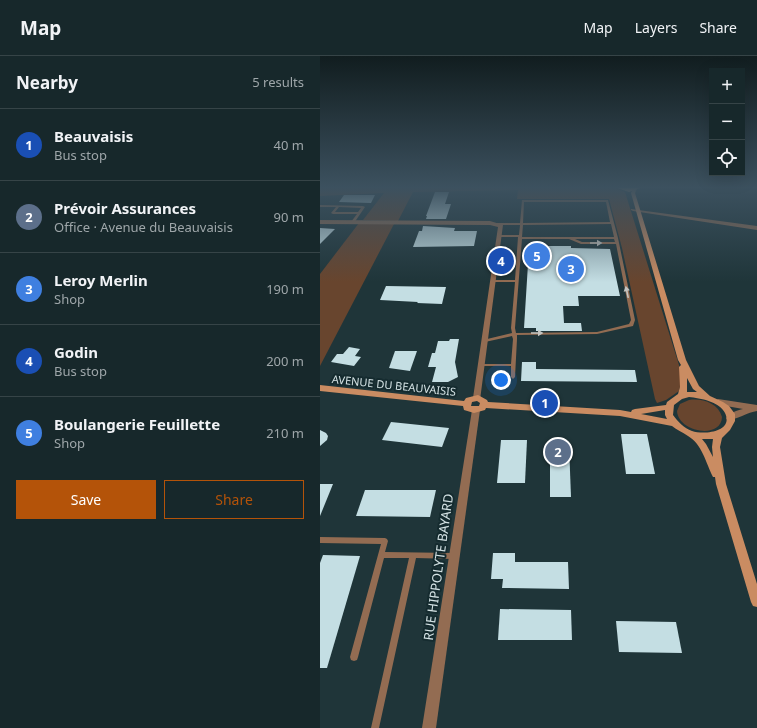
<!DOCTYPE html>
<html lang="en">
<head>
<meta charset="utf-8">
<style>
	body { margin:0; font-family:"Noto Sans",sans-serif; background:#243437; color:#f1f3f6 }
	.controls { position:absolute; right:12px; top:12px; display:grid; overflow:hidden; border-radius:0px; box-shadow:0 4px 16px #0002 }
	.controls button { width:36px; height:36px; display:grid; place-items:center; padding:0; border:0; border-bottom:1px solid #364447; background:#17282b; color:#f1f3f6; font:20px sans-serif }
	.you { position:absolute; left:181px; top:324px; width:14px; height:14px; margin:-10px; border:3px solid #fff; border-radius:50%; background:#1a73e8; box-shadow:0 0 0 6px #1a73e833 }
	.badge { display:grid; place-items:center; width:26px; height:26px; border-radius:50%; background:#b45309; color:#fff; font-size:13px; font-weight:700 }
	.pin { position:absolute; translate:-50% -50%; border:2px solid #fff; box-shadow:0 1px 4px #0006 }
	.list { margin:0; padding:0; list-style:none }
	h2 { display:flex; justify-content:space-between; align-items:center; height:52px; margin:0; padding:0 16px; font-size:17px }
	h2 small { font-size:13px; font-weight:400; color:#9ea6a9 }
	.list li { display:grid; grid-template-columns:26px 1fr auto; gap:12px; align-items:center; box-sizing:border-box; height:72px; padding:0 16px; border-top:1px solid #364447 }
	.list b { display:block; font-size:15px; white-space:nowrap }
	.list p { margin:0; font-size:13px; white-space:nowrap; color:#9ea6a9 }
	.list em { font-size:13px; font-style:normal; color:#9ea6a9 }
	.actions { display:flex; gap:8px; padding:12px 16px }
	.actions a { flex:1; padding:9px 0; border:1px solid #b45309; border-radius:0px; text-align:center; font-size:14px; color:#b45309 }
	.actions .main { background:#b45309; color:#fff }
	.icon { flex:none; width:22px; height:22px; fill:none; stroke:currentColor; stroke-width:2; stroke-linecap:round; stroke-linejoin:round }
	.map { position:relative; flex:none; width:437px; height:672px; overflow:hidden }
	header { display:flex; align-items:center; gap:24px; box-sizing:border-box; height:56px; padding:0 20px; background:#17282b; border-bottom:1px solid #364447 }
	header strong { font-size:19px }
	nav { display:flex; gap:22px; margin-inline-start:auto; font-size:14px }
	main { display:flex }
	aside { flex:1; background:#17282b }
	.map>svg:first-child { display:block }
	.green { fill:#68452e }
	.building { fill:#c4dee3 }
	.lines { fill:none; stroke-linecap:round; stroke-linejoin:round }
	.lane { fill:#936c52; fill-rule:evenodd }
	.street { fill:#936c52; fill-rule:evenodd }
	.secondary { fill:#ca8c62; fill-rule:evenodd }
	.primary { fill:#f5a46d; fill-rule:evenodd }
	.oneway { fill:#c4c4c0 }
	.labels { text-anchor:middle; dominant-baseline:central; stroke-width:4; stroke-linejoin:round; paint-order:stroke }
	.street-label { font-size:11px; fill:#d4e2e4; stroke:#152b2f }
	.near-street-label { font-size:13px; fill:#d4e2e4; stroke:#152b2f }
</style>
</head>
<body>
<header>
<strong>Map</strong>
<nav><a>Map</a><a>Layers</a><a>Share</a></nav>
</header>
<main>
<aside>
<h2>Nearby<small>5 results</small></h2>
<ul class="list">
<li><span class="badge" style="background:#1a4fb4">1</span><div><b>Beauvaisis</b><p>Bus stop</p></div><em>40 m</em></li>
<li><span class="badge" style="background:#5c6f8a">2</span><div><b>Prévoir Assurances</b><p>Office · Avenue du Beauvaisis</p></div><em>90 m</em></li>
<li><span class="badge" style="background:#3f7fe0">3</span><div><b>Leroy Merlin</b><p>Shop</p></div><em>190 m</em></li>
<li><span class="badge" style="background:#1a4fb4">4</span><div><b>Godin</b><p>Bus stop</p></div><em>200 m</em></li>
<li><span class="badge" style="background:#3f7fe0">5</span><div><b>Boulangerie Feuillette</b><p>Shop</p></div><em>210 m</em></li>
</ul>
<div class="actions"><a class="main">Save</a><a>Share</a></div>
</aside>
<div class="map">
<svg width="437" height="672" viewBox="0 0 437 672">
	<rect width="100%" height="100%" fill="#1f3539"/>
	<g class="green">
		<polygon points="0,132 295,132 305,136 359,309 362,323 359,335 346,344 337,347 335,343 302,192 289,143 197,143 198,134 93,136 78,165 43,164 64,137 0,140"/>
		<polygon points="39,167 74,168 0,310 0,218"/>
		<path d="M369 344C382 342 398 347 402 361 401 384 358 376 357 355L360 348Z"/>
	</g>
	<g class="building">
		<polygon points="115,136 129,136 125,148 131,148 126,163 106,163 107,160 106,160"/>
		<polygon points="24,139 55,139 51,147 19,146"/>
		<polygon points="103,170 135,172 134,175 157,175 154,190 93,191 99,175 102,175"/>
		<polygon points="0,172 15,173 0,188"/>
		<polygon points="226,190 251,190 251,192 290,193 300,240 258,240 259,250 243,250 244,267 261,267 262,275 216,275 216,272 204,272 209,192 225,192"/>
		<polygon points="66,230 126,231 122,248 97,247 98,246 60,244"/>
		<polygon points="130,283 139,283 135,306 138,321 128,326 112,326 116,311 108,311 112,297 115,297 118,285 129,285"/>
		<polygon points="29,291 40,293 35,300 41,301 34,310 11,306 17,298 23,298"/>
		<polygon points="75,295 97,295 90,315 69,312"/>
		<polygon points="202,306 216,306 216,313 315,314 317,326 201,325"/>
		<polygon points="71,366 129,372 122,391 62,384"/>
		<polygon points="0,374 6,377 8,380 7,384 0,390"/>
		<polygon points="301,378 327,378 335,418 306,418"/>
		<polygon points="181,384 207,384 205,427 177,427"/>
		<polygon points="230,389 249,389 251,441 230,441"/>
		<polygon points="0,428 13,428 0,460"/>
		<polygon points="45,434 116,434 110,461 36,460"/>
		<polygon points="173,497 195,497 195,506 248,506 249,533 182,532 183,523 171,523"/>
		<polygon points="3,499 40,500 7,612 0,612 0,507"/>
		<polygon points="180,553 251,554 252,584 178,584"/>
		<polygon points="296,565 356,566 362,597 299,596"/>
	</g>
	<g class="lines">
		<g class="lane">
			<path d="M202 144H288L298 182 315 264 313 270 277 278 197 279V283L195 321 193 323 191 321V310H162L160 309 162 308H191L193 283 192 280 165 286 163 285V284L192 277 191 272 195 226H174L172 225 174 224H195L198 181H180L178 180 180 179H199L200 169H176L174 168 176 167H200ZM204 146H286L290 166 203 167ZM291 168 294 181H202L203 169ZM202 183H249L261 188H296L311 264 309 268 277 276 196 277 195 272ZM255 183H294L295 186H262Z"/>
			<path d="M0 149 43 150 45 151 34 167H33L31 166 37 158H13L11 157 16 151H0ZM19 151 41 152 38 156H15Z"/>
			<polygon points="0,481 65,482 67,483 68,485 65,496 134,497 136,498 137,500 136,502 134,503 96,502 59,672 51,672 89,502 64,502 38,601 37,604 34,605 31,604 30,601 61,488 0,487"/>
		</g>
		<g class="street">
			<polygon points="311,153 437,170 437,174 313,155 311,154"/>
			<polygon points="0,164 170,165 183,169 160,344 154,344 153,342 178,171 170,169 0,168"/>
			<path d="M398 343 437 349V355C428 356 414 365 407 364L406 362C410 357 417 354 423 353L395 348 394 346Z"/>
			<polygon points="156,351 160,354 116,672 102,672 152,354"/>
		</g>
		<path class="secondary" d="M313 132 317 133 315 137 366 304 379 330 390 340 403 346 409 350 415 358V365L410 374 402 382 400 391 406 428 437 528V551L433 550 431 546 396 428 395 421H393C386 407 382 388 368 380 362 376 357 374 352 370L300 360 166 352 165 354 154 357 144 354 143 350 0 335V329L144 345 146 342 158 339 167 344 168 346 300 354 311 356 312 354 315 353 346 349 347 346 358 338 360 331 359 311 361 309 358 304 311 137ZM367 322 373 333 377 336H367ZM369 341C380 342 400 346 405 357 414 376 384 379 372 375 364 372 358 366 353 359L354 349 362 343ZM157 345 160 347 159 350H151L152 346ZM345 354V359L347 363 321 358ZM382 383H393L392 391 393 401 386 388Z"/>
		<polygon class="primary" points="297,132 320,132 309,136"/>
	</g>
	<defs><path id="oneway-solid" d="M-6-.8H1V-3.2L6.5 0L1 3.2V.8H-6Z"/></defs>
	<g class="oneway">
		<use href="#oneway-solid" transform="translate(276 187)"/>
		<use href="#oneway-solid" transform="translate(307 236) rotate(-102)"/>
		<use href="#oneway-solid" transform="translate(217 277)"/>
	</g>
	<linearGradient id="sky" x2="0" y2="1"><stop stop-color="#111d1f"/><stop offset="0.58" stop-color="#3c515f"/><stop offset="1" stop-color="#3c515f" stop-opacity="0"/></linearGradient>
	<rect width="437" height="226" fill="url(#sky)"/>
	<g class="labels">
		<g class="street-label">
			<text transform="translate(74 329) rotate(6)">AVENUE DU BEAUVAISIS</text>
		</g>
		<g class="near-street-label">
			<text transform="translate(118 511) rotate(-82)">RUE HIPPOLYTE BAYARD</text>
		</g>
	</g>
</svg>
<div class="controls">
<button>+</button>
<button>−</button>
<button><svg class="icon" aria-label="locate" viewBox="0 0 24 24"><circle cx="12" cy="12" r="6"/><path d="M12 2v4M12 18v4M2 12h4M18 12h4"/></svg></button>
</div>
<div class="you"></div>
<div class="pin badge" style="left:225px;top:347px;background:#1a4fb4">1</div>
<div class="pin badge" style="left:238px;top:396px;background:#5c6f8a">2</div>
<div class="pin badge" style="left:251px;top:213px;background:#3f7fe0">3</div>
<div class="pin badge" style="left:181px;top:205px;background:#1a4fb4">4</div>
<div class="pin badge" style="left:217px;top:200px;background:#3f7fe0">5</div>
</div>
</main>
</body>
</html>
